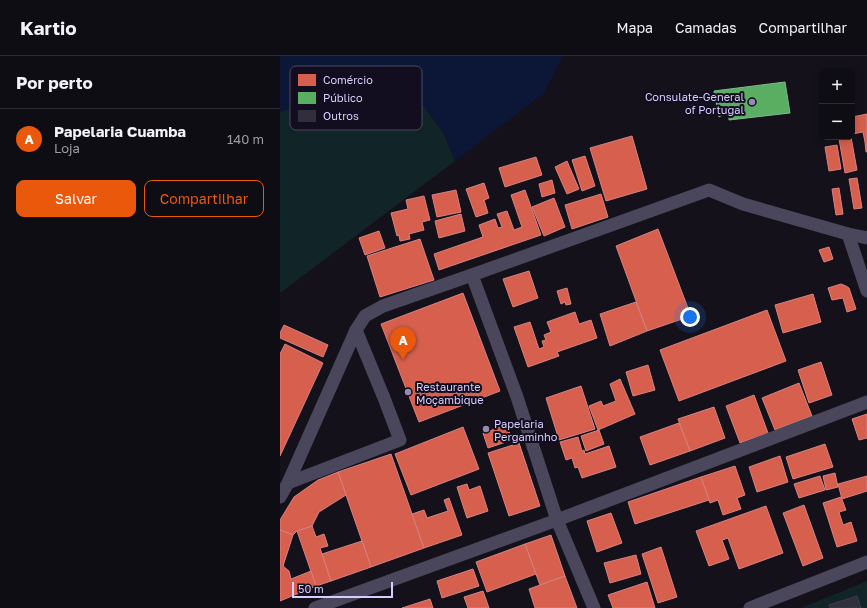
<!DOCTYPE html>
<html lang="pt">
<head>
<meta charset="utf-8">
<style>
	body { margin:0; font-family:"Golos Text",sans-serif; background:#18161d; color:#f1f3f6 }
	.controls { position:absolute; right:12px; top:12px; display:grid; overflow:hidden; border-radius:8px; box-shadow:0 2px 10px #0003 }
	.controls button { width:36px; height:36px; display:grid; place-items:center; padding:0; border:0; border-bottom:1px solid #2f2d34; background:#0f0d14; color:#f1f3f6; font:20px sans-serif }
	.scale { position:absolute; left:12px; bottom:10px; width:101px; box-sizing:border-box; padding-left:4px; border:2px solid #d8cefd; border-top:0; font-size:11px; line-height:14px; white-space:nowrap; color:#d8cefd; -webkit-text-stroke:3px #120d1f; paint-order:stroke }
	.you { position:absolute; left:410px; top:261px; width:14px; height:14px; margin:-10px; border:3px solid #fff; border-radius:50%; background:#1a73e8; box-shadow:0 0 0 6px #1a73e833 }
	.badge { display:grid; place-items:center; width:26px; height:26px; border-radius:50%; background:#ea580c; color:#fff; font-size:13px; font-weight:700 }
	.pin { position:absolute; translate:-50% -33px; filter:drop-shadow(0 1px 2px #0008) }
	.pin::after { content:''; position:absolute; top:21px; width:14px; height:12px; background:inherit; clip-path:polygon(0 0,100% 0,50% 100%) }
	.list { margin:0; padding:0; list-style:none }
	h2 { display:flex; justify-content:space-between; align-items:center; height:52px; margin:0; padding:0 16px; font-size:17px }
	h2 small { font-size:13px; font-weight:400; color:#9b9ca0 }
	.list li { display:grid; grid-template-columns:26px 1fr auto; gap:12px; align-items:center; box-sizing:border-box; height:60px; padding:0 16px; border-top:1px solid #2f2d34 }
	.list b { display:block; font-size:15px; white-space:nowrap }
	.list p { margin:0; font-size:13px; white-space:nowrap; color:#9b9ca0 }
	.list em { font-size:13px; font-style:normal; color:#9b9ca0 }
	.actions { display:flex; gap:8px; padding:12px 16px }
	.actions a { flex:1; padding:9px 0; border:1px solid #ea580c; border-radius:8px; text-align:center; font-size:14px; color:#ea580c }
	.actions .main { background:#ea580c; color:#fff }
	.map { position:relative; flex:none; width:587px; height:552px; overflow:hidden }
	header { display:flex; align-items:center; gap:24px; box-sizing:border-box; height:56px; padding:0 20px; background:#0f0d14; border-bottom:1px solid #2f2d34 }
	header strong { font-size:19px }
	nav { display:flex; gap:22px; margin-inline-start:auto; font-size:14px }
	main { display:flex }
	aside { flex:1; background:#0f0d14 }
	.map>svg:first-child { display:block }
	.green { fill:#112427 }
	.water { fill:#0c1738 }
	.shops { fill:#d6604d; stroke:#d78182 }
	.public { fill:#5aae61; stroke:#80b890 }
	.building { fill:#322f3d; stroke:#413b4e }
	.lines { fill:none; stroke-linecap:round; stroke-linejoin:round }
	.street { stroke:#4a475c; stroke-width:13 }
	.poi-dot { fill:#938cae; stroke:#120d1f; stroke-width:1.5 }
	.labels { text-anchor:middle; dominant-baseline:central; stroke-width:4; stroke-linejoin:round; paint-order:stroke }
	.poi-label { font-size:11px; fill:#d8cefd; stroke:#120d1f; text-anchor:start }
	.key { fill:#120d1f; stroke:#4d4762; stroke-width:1 }
	.key-label { font-size:11px; fill:#d8cefd }
</style>
</head>
<body>
<header>
<strong>Kartio</strong>
<nav><a>Mapa</a><a>Camadas</a><a>Compartilhar</a></nav>
</header>
<main>
<aside>
<h2>Por perto<small></small></h2>
<ul class="list">
<li><span class="badge">A</span><div><b>Papelaria Cuamba</b><p>Loja</p></div><em>140 m</em></li>
</ul>
<div class="actions"><a class="main">Salvar</a><a>Compartilhar</a></div>
</aside>
<div class="map">
<svg width="587" height="552" viewBox="0 0 587 552">
	<rect width="100%" height="100%" fill="#14111b"/>
	<g class="green">
		<polygon points="57,36 87,56 122,37 134,36 164,78 175,105 0,237 0,56 15,50 24,39"/>
		<polygon points="587,525 587,552 521,552"/>
	</g>
	<polygon class="water" points="0,0 283,0 264,37 175,105 164,77 133,36 121,37 87,56 79,56 57,36 24,39 15,50 0,56"/>
	<g class="shops">
		<polygon points="587,58 587,96 586,96 585,86 583,76 572,78 572,61"/>
		<polygon points="352,80 367,133 326,145 310,92"/>
		<polygon points="571,81 577,114 565,117 559,83"/>
		<polygon points="557,89 561,113 549,115 545,91"/>
		<polygon points="305,100 315,130 302,135 292,104"/>
		<polygon points="256,101 262,119 225,131 219,112"/>
		<polygon points="287,105 299,133 287,138 275,111"/>
		<polygon points="577,122 582,152 574,153 569,123"/>
		<polygon points="272,124 275,137 262,141 259,128"/>
		<polygon points="204,127 209,142 204,144 208,157 196,161 186,133"/>
		<polygon points="559,132 563,158 556,159 552,133"/>
		<polygon points="176,134 181,156 157,161 152,139"/>
		<polygon points="245,134 261,179 159,214 154,198 203,181 199,169 215,163 218,172 222,171 217,158 227,155 234,174 242,171 231,139"/>
		<polygon points="321,138 328,161 292,173 285,149"/>
		<polygon points="144,140 150,164 142,166 144,174 129,178 130,183 120,185 119,179 117,180 111,157 128,153 126,144"/>
		<polygon points="274,142 285,171 264,180 252,151"/>
		<polygon points="181,158 185,175 159,182 155,165"/>
		<polygon points="378,173 411,260 367,275 336,190"/>
		<polygon points="99,175 105,192 85,199 79,182"/>
		<polygon points="140,183 154,224 100,241 87,200"/>
		<polygon points="549,191 553,203 544,206 539,194"/>
		<polygon points="249,215 258,242 233,251 223,223"/>
		<polygon points="561,228 566,230 569,232 576,253 567,256 563,242 552,244 548,232"/>
		<polygon points="287,232 291,248 286,249 285,246 281,248 277,235"/>
		<polygon points="183,237 220,335 139,366 101,268"/>
		<polygon points="533,238 541,266 503,277 495,249"/>
		<polygon points="356,246 367,275 330,290 320,258"/>
		<polygon points="487,254 506,305 399,345 380,294"/>
		<polygon points="295,256 299,268 311,264 317,282 277,296 279,300 248,311 234,271 250,266 259,293 264,291 262,285 266,284 264,279 271,276 267,266"/>
		<polygon points="4,269 48,289 43,301 0,282 0,277"/>
		<polygon points="5,288 43,307 0,400 0,298"/>
		<polygon points="541,306 552,339 529,347 518,314"/>
		<polygon points="368,309 375,334 353,340 346,316"/>
		<polygon points="340,323 355,358 318,374 309,350 321,345 323,350 336,345 330,328"/>
		<polygon points="519,327 532,360 495,374 482,342"/>
		<polygon points="301,330 315,373 279,384 266,342"/>
		<polygon points="474,339 488,377 460,387 446,350"/>
		<polygon points="434,351 445,382 410,395 398,363"/>
		<polygon points="587,358 587,382 579,384 572,363"/>
		<polygon points="399,367 410,395 370,409 360,381"/>
		<polygon points="227,369 232,384 208,392 203,377"/>
		<polygon points="183,371 199,413 131,439 115,398"/>
		<polygon points="319,374 324,388 306,395 301,380"/>
		<polygon points="298,381 302,395 304,394 305,398 329,390 336,411 302,422 298,411 295,412 292,402 286,404 280,386"/>
		<polygon points="239,387 260,450 229,460 208,397"/>
		<polygon points="545,388 553,411 513,423 506,401"/>
		<polygon points="111,398 144,492 91,511 58,416"/>
		<polygon points="500,400 508,426 477,436 469,411"/>
		<polygon points="455,410 465,439 457,442 461,453 443,459 438,444 430,447 421,421"/>
		<polygon points="58,416 66,439 39,456 32,470 17,475 13,479 0,474 0,464 14,441 38,424"/>
		<polygon points="555,417 558,431 546,434 543,420"/>
		<polygon points="540,420 545,434 519,442 514,428"/>
		<polygon points="587,420 587,435 562,443 558,428"/>
		<polygon points="421,421 429,444 355,468 348,446"/>
		<polygon points="187,428 189,434 200,430 208,455 187,462 177,431"/>
		<polygon points="561,441 566,454 559,456 563,469 571,466 577,485 557,491 543,447"/>
		<polygon points="169,442 182,479 144,492 132,458 144,454 147,462 168,455 164,444"/>
		<polygon points="524,449 543,502 523,510 503,457"/>
		<polygon points="486,450 503,497 459,513 448,482 442,484 449,503 429,510 416,475"/>
		<polygon points="331,457 342,487 317,496 307,465"/>
		<polygon points="32,470 36,481 44,478 48,490 40,492 51,525 36,530 17,475"/>
		<polygon points="0,474 13,479 3,510 9,515 11,523 31,515 36,530 0,545"/>
		<polygon points="271,479 285,520 260,529 245,488"/>
		<polygon points="82,485 91,511 51,525 42,498"/>
		<polygon points="245,488 256,518 207,536 196,506"/>
		<polygon points="381,491 397,541 378,547 362,498"/>
		<polygon points="356,499 361,518 330,527 324,507"/>
		<polygon points="193,513 199,530 162,542 157,525"/>
		<polygon points="285,520 297,552 255,552 249,533"/>
		<polygon points="367,526 375,552 333,552 328,539"/>
		<polygon points="203,535 209,552 188,552 184,541"/>
		<polygon points="150,543 153,552 122,552"/>
	</g>
	<polygon class="public" points="505,26 510,57 449,64 449,61 444,58 439,61 434,35"/>
	<polygon class="building" points="577,540 581,552 550,552 549,549"/>
	<g class="lines">
		<g class="street">
			<polyline points="568,178 587,235"/>
			<polyline points="192,219 237,341 277,464 314,552"/>
			<polyline points="8,427 120,384 104,342 76,274"/>
			<polyline points="0,441 8,427 76,274 85,260 103,250 192,219 429,134 463,148 568,178 587,182"/>
			<polyline points="35,552 277,464 587,346"/>
			<polyline points="470,552 587,506"/>
		</g>
	</g>
	<g class="poi-dot">
		<circle cx="472" cy="46" r="4"/>
		<circle cx="128" cy="336" r="4"/>
		<circle cx="206" cy="373" r="4"/>
	</g>
	<g class="labels">
		<g class="poi-label">
			<text x="464" y="40" text-anchor="end">Consulate-General<tspan x="464" dy="13">of Portugal</tspan></text>
			<text x="136" y="330">Restaurante<tspan x="136" dy="13">Moçambique</tspan></text>
			<text x="214" y="367">Papelaria<tspan x="214" dy="13">Pergaminho</tspan></text>
		</g>
	</g>
	<rect x="10" y="10" width="132" height="64" rx="6" class="key"/>
	<rect x="18" y="18" width="18" height="12" fill="#d6604d"/>
	<rect x="18" y="36" width="18" height="12" fill="#5aae61"/>
	<rect x="18" y="54" width="18" height="12" fill="#322f3d"/>
	<g class="key-label">
		<text x="43" y="28">Comércio</text>
		<text x="43" y="46">Público</text>
		<text x="43" y="64">Outros</text>
	</g>
</svg>
<div class="controls">
<button>+</button>
<button>−</button>
</div>
<div class="scale">50 m</div>
<div class="you"></div>
<div class="pin badge" style="left:123px;top:304px">A</div>
</div>
</main>
</body>
</html>
